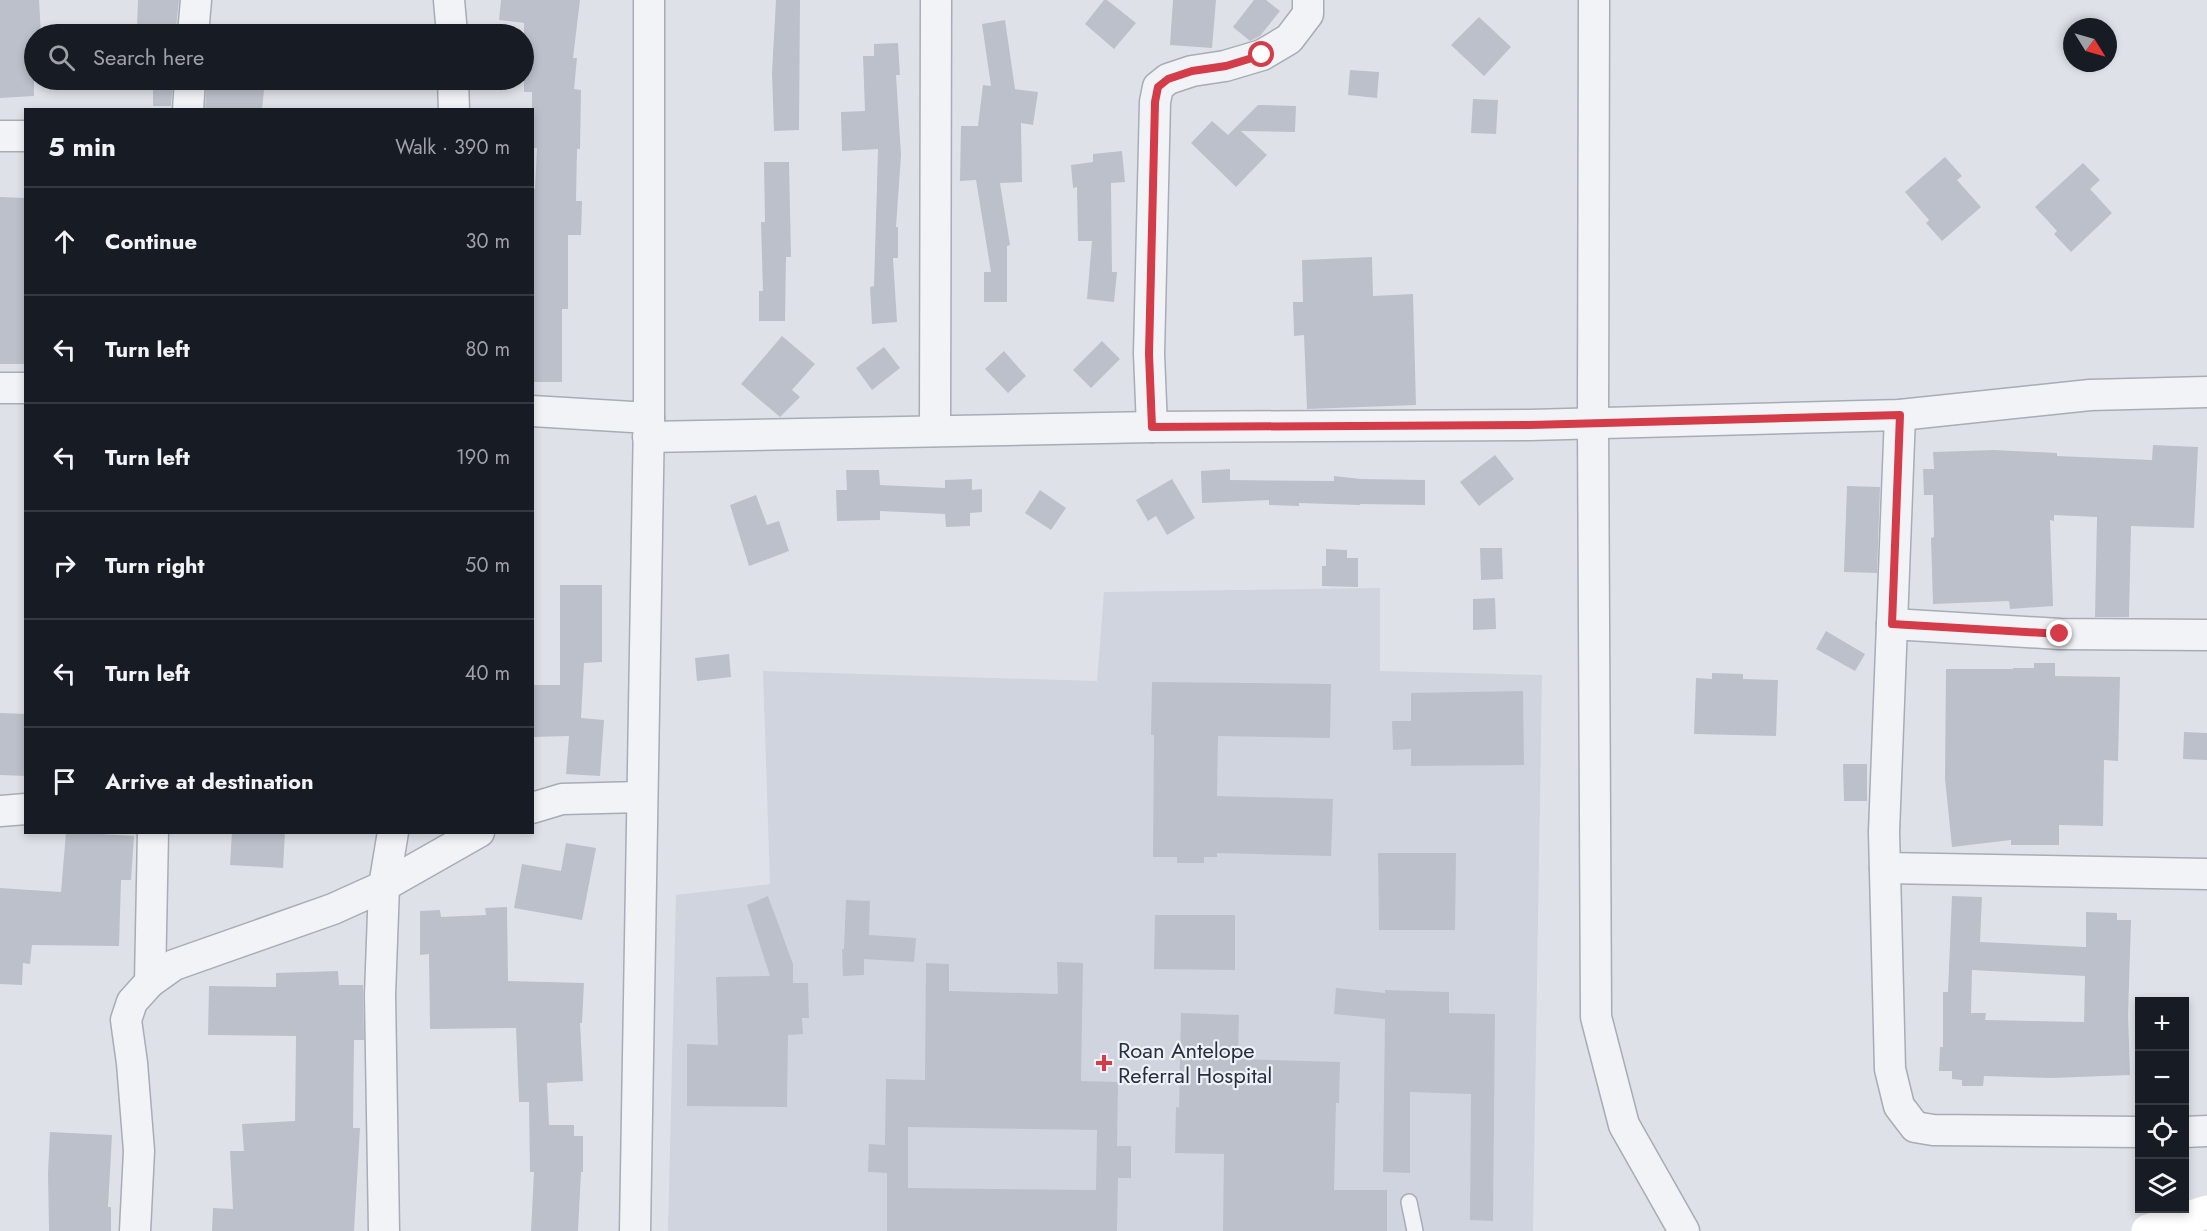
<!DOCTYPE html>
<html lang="en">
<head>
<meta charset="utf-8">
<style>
	body { margin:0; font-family:Jost,sans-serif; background:#242831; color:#f1f3f6 }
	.controls { position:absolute; right:18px; bottom:18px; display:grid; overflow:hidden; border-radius:0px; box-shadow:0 3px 9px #0003 }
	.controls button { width:54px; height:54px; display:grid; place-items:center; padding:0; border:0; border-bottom:2px solid #363941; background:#171b24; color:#f1f3f6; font:30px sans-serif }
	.compass { position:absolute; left:2063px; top:18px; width:54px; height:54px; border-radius:50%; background:#171b24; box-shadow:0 3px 9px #0003; rotate:127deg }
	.stop { position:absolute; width:18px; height:18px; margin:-14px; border:4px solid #d43c49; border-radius:50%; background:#fff }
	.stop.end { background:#d43c49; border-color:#fff; box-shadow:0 2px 6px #0008 }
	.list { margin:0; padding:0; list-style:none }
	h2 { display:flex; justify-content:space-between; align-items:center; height:78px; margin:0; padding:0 24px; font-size:26px }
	h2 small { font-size:20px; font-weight:400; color:#9ea1a6 }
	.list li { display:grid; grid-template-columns:39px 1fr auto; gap:18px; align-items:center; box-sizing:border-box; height:108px; padding:0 24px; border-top:2px solid #363941 }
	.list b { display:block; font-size:22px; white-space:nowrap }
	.list em { font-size:20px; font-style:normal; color:#9ea1a6 }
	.icon { flex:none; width:33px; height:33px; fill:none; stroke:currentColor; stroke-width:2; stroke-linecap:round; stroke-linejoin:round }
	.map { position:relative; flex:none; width:2207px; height:1231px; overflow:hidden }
	.search { position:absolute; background:#171b24; box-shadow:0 3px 9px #0003; left:24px; top:24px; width:510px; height:66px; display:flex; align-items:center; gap:15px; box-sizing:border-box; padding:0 21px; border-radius:33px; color:#9ea1a6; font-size:22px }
	.panel { position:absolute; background:#171b24; box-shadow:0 3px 9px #0003; left:24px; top:108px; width:510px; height:726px; border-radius:0px }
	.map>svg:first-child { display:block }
	.built { fill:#d0d4de }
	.building { fill:#bbc0cb; fill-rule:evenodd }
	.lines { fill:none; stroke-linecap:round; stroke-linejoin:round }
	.lane-casing { stroke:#a7acb6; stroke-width:18 }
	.street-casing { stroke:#a7acb6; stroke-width:33 }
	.lane { stroke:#f1f3f7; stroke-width:15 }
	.street { stroke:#f1f3f7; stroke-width:30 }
	.secondary { stroke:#fff; stroke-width:33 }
	.route { stroke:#d43c49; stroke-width:8 }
	.poi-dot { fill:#d43c49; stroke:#eef1f6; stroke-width:2 }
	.labels { text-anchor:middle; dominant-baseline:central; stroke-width:4.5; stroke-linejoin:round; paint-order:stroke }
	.poi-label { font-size:22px; fill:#272e40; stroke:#eef1f6; text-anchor:start }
</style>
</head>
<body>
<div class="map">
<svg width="2207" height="1231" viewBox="0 0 2207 1231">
	<rect width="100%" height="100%" fill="#dee2e8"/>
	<polygon class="built" points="1380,588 1380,671 1542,675 1533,1231 668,1231 676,895 770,884 763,671 1097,681 1104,592"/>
	<g class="building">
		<polygon points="0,0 39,0 41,34 34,34 34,96 0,98"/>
		<polygon points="138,0 179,0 176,28 137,27"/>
		<polygon points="501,0 580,0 573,58 577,58 574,89 581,90 580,149 577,149 576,201 582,201 581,235 568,235 568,309 562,309 562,382 532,382 532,189 535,189 537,148 532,148 532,92 524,92 524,23 499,20"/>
		<polygon points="776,0 800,0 799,130 774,131 772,73"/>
		<polygon points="1104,0 1107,0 1136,23 1114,49 1085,24"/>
		<polygon points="1173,0 1216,0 1212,48 1170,45"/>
		<polygon points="1254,0 1266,0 1280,11 1260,36 1250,41 1233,27"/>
		<polygon points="1479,17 1511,47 1484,76 1451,45"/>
		<polygon points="1005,20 1015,89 1038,92 1033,125 1021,123 1022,182 1000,183 1010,245 1007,246 1007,302 984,302 984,272 991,272 976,180 960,181 961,126 978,126 983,85 991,86 982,24"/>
		<polygon points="898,43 900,75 896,75 901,155 896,227 898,227 898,258 893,258 897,322 872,324 870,287 874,286 878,149 842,151 841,112 865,111 863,56 874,56 874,44"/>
		<polygon points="1350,70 1379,72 1377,98 1348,95"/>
		<polygon points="153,80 173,80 171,106 153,106"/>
		<polygon points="207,80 265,80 262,110 205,110"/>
		<polygon points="1473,99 1498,100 1496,134 1471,133"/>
		<polygon points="1258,105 1296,106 1295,132 1241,131 1267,155 1236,187 1191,143 1212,121 1228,135"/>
		<polygon points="1122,151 1125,182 1111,183 1112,272 1117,272 1114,302 1087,299 1092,241 1078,241 1077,187 1073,188 1071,165 1093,162 1093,154"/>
		<polygon points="1945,157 1962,176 1957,180 1981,207 1942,241 1926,223 1929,220 1905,192"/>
		<polygon points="764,162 789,162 791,257 786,257 785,321 759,321 759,291 763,291 761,222 765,222"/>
		<polygon points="2083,163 2100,180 2090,189 2112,213 2071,252 2054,234 2057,231 2035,207"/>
		<polygon points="0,197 26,198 26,364 0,364"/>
		<polygon points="1372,257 1373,296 1413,294 1416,405 1307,409 1304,335 1294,336 1293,302 1303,302 1302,260"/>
		<polygon points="782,336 815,364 792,390 800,397 780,417 741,384"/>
		<polygon points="1102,341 1120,359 1091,388 1073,370"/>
		<polygon points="884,347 900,368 872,390 856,368"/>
		<polygon points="1004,351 1026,376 1008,393 985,369"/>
		<polygon points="2153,445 2198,447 2194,528 2131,526 2129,617 2095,617 2097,517 2054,515 2054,521 2050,520 2053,606 2010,609 2009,601 1933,604 1931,538 1934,537 1933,495 1924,495 1923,469 1934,469 1933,452 1994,450 2057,453 2057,456 2152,460"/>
		<polygon points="1495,455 1514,479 1479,506 1460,482"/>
		<polygon points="1230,469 1230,480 1334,481 1334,476 1361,479 1425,480 1425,505 1360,504 1360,505 1299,503 1299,506 1269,505 1269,500 1202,503 1201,471"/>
		<polygon points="846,470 879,470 880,485 945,488 945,480 972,479 972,490 982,489 982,512 970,513 970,526 946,527 945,514 880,511 880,520 837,521 836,490 847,490"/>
		<polygon points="1172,479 1195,518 1167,535 1156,516 1148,521 1136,500"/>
		<polygon points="1847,486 1880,487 1877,573 1844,572"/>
		<polygon points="1040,490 1066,508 1051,530 1025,513"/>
		<polygon points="756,495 767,525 779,521 789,551 749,566 730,505"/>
		<polygon points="1480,548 1502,548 1503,579 1481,580"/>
		<polygon points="1326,549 1347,550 1347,558 1358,558 1358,587 1322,586 1322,566 1326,566"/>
		<polygon points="560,585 602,585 602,662 584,663 581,718 604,720 600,776 566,774 569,736 532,737 532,685 560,685"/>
		<polygon points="1495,598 1496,629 1473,630 1473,599"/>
		<polygon points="1826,631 1865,654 1855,671 1816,649"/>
		<polygon points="729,654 731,677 697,681 695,658"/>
		<polygon points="2034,663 2055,663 2055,676 2120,677 2118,761 2104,760 2103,826 2059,825 2059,845 2011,845 2011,840 1952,847 1945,779 1946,669 2013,669 2013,668 2034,668"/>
		<polygon points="1712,673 1743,674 1743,679 1778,680 1776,736 1694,734 1696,678 1712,679"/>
		<polygon points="1152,682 1331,684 1330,738 1218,736 1217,796 1333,799 1331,856 1217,853 1217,857 1204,857 1204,863 1177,863 1177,857 1153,857 1154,735 1151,735"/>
		<polygon points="1523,691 1524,765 1411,766 1411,749 1393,750 1392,721 1411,721 1411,693"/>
		<polygon points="0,713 26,714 26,776 0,775"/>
		<polygon points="2184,732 2207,733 2207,760 2183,759"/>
		<polygon points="1843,764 1867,764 1867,801 1844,801"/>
		<polygon points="66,832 134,836 131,880 121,880 119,946 32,945 30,964 23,963 22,985 0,984 0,888 61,892"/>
		<polygon points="232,832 285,832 283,868 230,865"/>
		<polygon points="566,843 596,848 582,920 514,908 522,864 561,871"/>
		<polygon points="1378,853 1456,853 1455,930 1379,930"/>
		<polygon points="768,896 793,964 793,983 808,983 809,1018 802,1018 803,1034 788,1035 787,1107 687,1106 687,1044 718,1045 716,977 770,976 747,905"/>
		<path d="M1952 896 1982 897 1980 942 2086 947V912L2117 913V920H2131L2128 1016 2130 1075 2052 1078 1984 1076 1983 1086H1962V1080L1952 1079V1071H1939L1940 1047H1943V992H1948ZM1972 970 2085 976 2084 1022 1985 1020 1986 1013H1971Z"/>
		<polygon points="846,900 870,901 869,935 916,938 914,962 864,959 864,975 843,976 842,949 844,949"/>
		<polygon points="507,907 508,981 584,983 582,1023 580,1023 583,1081 547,1083 549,1125 574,1125 574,1136 583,1136 583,1172 581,1172 578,1231 531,1231 534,1172 530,1172 529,1102 519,1102 516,1028 430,1029 429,954 420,955 420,911 440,910 441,917 486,915 485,908"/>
		<polygon points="1155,915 1235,915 1235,970 1154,969"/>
		<path d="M1057 962 1083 963 1081 1081 1118 1082 1117 1146H1131V1178H1118L1117 1231H887V1173L868 1172 869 1144 885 1145 886 1079 925 1080 926 963 949 964V991L1058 994ZM908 1127 1097 1130 1096 1190 908 1188Z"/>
		<polygon points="338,971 339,985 363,985 364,1040 354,1040 353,1128 360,1128 354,1231 212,1231 213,1208 233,1209 230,1151 244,1151 242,1124 295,1121 296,1036 208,1035 209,986 276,987 276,973"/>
		<polygon points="1336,988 1385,993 1385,990 1449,992 1449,1013 1495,1014 1493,1221 1470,1220 1471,1094 1410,1092 1410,1173 1383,1172 1385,1019 1334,1014"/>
		<polygon points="1181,1013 1239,1015 1238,1059 1340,1062 1339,1103 1336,1103 1334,1190 1387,1190 1387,1231 1223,1231 1224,1154 1175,1153 1176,1107 1179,1108"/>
		<polygon points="50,1132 112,1135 108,1207 111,1207 111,1231 49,1231 48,1173"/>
	</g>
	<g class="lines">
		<g class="lane-casing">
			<polyline id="lane" points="1409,1202 1415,1231"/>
		</g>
		<g class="street-casing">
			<g id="street">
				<polyline points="449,0 452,34"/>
				<polyline points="1594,0 1593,423 1596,1017 1624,1125 1684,1231"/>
				<polyline points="193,34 196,0"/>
				<polyline points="453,80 454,110"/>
				<polyline points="188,110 190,80"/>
				<polyline points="0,136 26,136"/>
				<polyline points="0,388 26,388"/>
				<polyline points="532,411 649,418"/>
				<polyline points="1900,415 1884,832 1890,1069 1899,1106 1915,1127 1933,1130 2140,1132"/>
				<polyline points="1152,427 1149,354 1155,102 1158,87 1168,79 1192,71 1225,66 1262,55 1289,39 1308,14 1308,0"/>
				<polyline points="935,431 936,0"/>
				<polyline points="648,437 1152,427 1530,425 1900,415 2090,395 2207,392"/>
				<polyline points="1892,624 2060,634 2207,635"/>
				<polyline points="532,808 562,799 641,797"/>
				<polyline points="0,811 26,809"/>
				<polyline points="1885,868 2207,874"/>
				<polyline points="150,982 153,832"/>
				<polyline points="2184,1132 2207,1131"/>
				<polyline points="135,1231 139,1151 132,1063 126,1020 132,1002 150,982 174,965 333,909 384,886 479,832"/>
				<polyline points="384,1231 380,995 384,886 393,832"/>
				<polyline points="635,1231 649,418 649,0"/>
			</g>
		</g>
		<use href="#lane" class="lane"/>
		<use href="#street" class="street"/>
		<polyline class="secondary" points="2148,1231 2207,1212"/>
	</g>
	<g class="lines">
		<polyline class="route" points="1262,55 1226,66 1192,71 1168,79 1158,87 1155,102 1149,354 1152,427 1530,425 1900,415 1892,624 2060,634"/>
	</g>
	<path class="poi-dot" d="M1101 1054h6v6h6v6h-6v6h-6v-6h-6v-6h6z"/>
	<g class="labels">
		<g class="poi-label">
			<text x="1118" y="1050">Roan Antelope<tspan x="1118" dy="25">Referral Hospital</tspan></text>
		</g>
	</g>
</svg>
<div class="controls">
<button>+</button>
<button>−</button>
<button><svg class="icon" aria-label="locate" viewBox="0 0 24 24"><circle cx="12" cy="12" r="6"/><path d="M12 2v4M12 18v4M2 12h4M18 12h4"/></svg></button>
<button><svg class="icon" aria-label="layers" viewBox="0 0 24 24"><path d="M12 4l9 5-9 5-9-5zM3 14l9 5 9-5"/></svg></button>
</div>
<svg class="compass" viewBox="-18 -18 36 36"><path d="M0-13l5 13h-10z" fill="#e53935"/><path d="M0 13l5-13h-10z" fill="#9ea1a6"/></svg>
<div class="stop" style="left:1262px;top:55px"></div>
<div class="stop end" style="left:2060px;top:634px"></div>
<div class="search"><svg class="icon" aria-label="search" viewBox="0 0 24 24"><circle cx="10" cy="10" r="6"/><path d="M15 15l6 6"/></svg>Search here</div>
<section class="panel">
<h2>5 min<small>Walk · 390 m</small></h2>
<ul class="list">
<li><svg class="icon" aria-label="ahead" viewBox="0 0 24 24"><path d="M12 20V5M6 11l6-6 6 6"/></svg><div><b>Continue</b></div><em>30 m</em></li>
<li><svg class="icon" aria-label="left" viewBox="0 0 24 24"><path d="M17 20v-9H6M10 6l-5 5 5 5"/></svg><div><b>Turn left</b></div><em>80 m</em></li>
<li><svg class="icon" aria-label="left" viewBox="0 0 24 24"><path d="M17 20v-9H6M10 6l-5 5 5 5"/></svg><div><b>Turn left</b></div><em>190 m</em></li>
<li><svg class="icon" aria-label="right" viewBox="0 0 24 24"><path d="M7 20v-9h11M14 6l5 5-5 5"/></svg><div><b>Turn right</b></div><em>50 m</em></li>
<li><svg class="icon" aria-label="left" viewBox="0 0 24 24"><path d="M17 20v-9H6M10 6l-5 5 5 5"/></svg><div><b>Turn left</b></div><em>40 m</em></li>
<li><svg class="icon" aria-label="arrive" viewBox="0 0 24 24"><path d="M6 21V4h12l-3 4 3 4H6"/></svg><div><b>Arrive at destination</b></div></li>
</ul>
</section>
</div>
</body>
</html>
